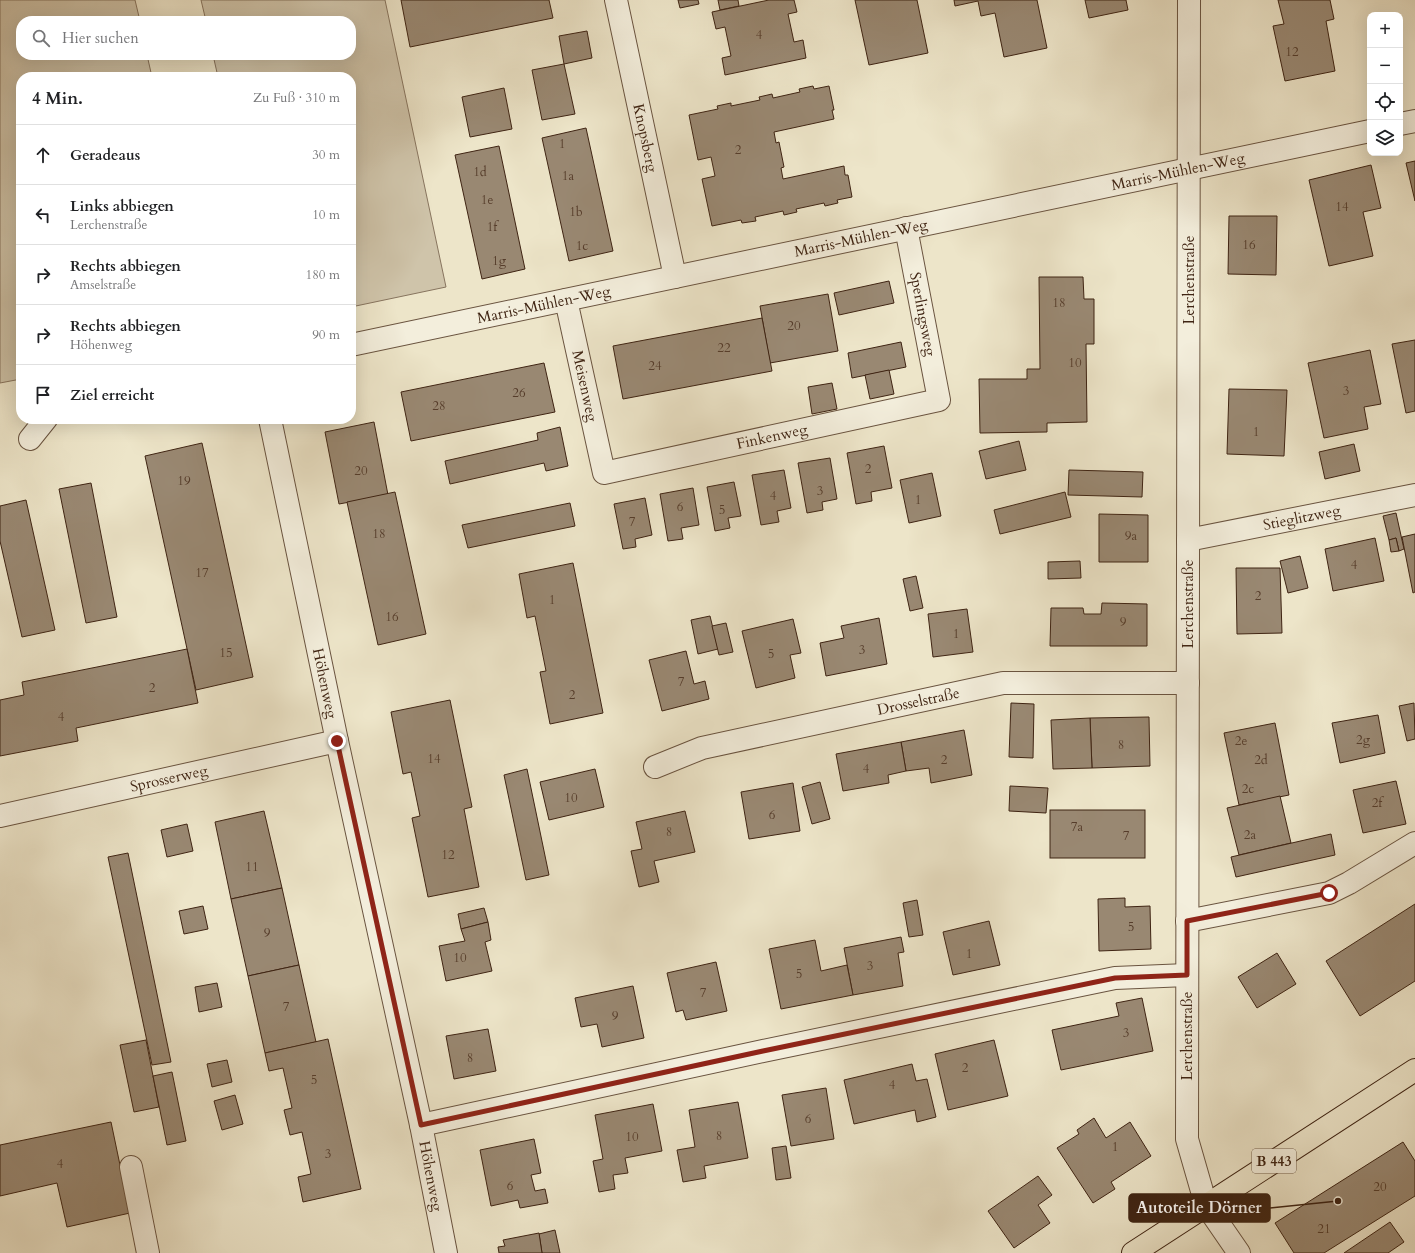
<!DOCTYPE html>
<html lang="de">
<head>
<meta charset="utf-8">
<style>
	body { margin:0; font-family:Cardo,serif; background:#f6f6f6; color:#202124 }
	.controls { position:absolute; right:12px; top:12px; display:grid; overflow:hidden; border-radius:8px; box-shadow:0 4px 16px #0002 }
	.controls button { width:36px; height:36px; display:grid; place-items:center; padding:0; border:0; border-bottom:1px solid #e0e0e0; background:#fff; color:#202124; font:20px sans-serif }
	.stop { position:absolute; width:12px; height:12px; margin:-9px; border:3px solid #8f2418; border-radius:50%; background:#fff }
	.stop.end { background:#8f2418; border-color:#fff; box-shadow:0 1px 4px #0008 }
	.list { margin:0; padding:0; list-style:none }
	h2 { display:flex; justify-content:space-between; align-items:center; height:52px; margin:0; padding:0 16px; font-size:17px }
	h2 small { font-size:13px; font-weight:400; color:#757577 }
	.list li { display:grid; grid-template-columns:26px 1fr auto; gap:12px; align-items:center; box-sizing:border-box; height:60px; padding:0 16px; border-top:1px solid #e0e0e0 }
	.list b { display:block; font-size:15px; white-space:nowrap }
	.list p { margin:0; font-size:13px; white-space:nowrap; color:#757577 }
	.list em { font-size:13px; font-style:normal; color:#757577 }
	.icon { flex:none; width:22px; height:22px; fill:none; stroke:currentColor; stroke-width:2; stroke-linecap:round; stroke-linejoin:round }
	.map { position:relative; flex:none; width:1415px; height:1253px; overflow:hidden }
	.search { position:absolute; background:#fff; box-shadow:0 4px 16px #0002; left:16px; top:16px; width:340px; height:44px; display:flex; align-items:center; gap:10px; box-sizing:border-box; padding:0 14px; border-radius:16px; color:#757577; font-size:15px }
	.panel { position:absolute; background:#fff; box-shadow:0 4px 16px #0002; left:16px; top:72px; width:340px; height:352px; border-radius:16px }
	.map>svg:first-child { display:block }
	.green { fill:#cfc4aa; stroke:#87745e }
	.building { fill:#998872; stroke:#3f2413 }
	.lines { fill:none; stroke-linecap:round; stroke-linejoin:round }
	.minor-casing { stroke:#6a5440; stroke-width:24 }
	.major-casing { stroke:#3f2413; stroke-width:24 }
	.minor { stroke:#f3eedc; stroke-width:22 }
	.major { stroke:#ede5c9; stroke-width:22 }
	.route { stroke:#8f2418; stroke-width:5 }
	.labels { text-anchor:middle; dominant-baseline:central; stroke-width:3; stroke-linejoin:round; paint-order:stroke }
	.number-label { font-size:13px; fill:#563d2b }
	.shield { fill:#f3eedc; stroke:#75614f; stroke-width:1 }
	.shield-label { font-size:14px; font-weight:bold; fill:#3f2413 }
	.street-label { font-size:15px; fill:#3f2413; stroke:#f3eedc }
	.leader { fill:none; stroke:#3f2413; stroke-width:1.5 }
	.callout-dot { fill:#3f2413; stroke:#f3eedc; stroke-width:1.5 }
	.callout { fill:#3f2413; stroke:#3f2413; stroke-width:1.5 }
	.callout-label { font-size:16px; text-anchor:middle; font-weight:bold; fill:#fff }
</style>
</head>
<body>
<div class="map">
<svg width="1415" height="1253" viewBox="0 0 1415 1253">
	<rect width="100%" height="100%" fill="#ede5c9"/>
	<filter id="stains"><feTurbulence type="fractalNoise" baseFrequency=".005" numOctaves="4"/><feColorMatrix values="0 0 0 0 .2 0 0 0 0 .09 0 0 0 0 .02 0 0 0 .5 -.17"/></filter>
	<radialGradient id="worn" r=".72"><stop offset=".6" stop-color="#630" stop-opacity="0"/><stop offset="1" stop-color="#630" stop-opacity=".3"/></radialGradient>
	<g class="green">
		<polygon points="0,0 135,0 140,21 21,21 21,55 147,55 152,77 21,77 21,379 0,383"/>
		<polygon points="201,0 385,0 446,287 351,307 351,77 218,77 213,55 351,55 351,21 206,21"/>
	</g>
	<g class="building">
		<polygon points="401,0 549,0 553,18 410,47"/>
		<polygon points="678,0 698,0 699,4 680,8"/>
		<polygon points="718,0 738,0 739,6 720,10"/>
		<polygon points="769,0 794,0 797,12 788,14 794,42 803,40 806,58 725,75 722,58 731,56 725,27 716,29 712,12"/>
		<polygon points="855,0 917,0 928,53 869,65"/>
		<polygon points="954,0 1037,0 1047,48 1004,57 995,13 981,16 978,1 955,6"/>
		<polygon points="1085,0 1126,0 1128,10 1089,18"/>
		<polygon points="1278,0 1330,0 1334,19 1326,21 1335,71 1285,81 1273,26 1284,24"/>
		<polygon points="587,31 592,58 564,64 559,36"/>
		<polygon points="564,64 575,114 542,120 532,70"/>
		<polygon points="813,86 814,89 829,86 834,110 832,110 834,119 774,132 776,143 779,142 784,167 781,168 783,179 844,166 845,175 848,175 852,197 837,200 838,203 825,206 824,203 796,209 797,212 784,215 783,211 755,217 756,221 742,223 741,220 712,226 702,179 715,176 711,157 698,160 689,115 718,109 717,106 731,103 731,106 760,100 759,97 772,94 773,98 800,92 799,89"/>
		<polygon points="504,88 512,129 470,137 462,97"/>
		<polygon points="586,128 613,251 569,261 542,138"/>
		<polygon points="499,146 525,269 482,279 455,155"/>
		<polygon points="1415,161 1415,201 1406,163"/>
		<polygon points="1371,165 1381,208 1363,212 1373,256 1329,266 1309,180"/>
		<polygon points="1229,216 1277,216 1276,275 1228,274"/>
		<polygon points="1039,277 1083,277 1084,299 1094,299 1094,344 1086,344 1087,422 1047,423 1047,432 980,433 979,379 1027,379 1027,369 1040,369"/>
		<polygon points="889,281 894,303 839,315 834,293"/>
		<polygon points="828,294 838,351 770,363 760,306"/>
		<polygon points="762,318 772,371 623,399 613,346"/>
		<polygon points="1415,340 1415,411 1406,413 1392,344"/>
		<polygon points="901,342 906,367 852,378 848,353"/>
		<polygon points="1370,350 1381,404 1364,407 1368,429 1324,438 1308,363"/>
		<polygon points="544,363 555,412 411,441 401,392"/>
		<polygon points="889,370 894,394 870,399 865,375"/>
		<polygon points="832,383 837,409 812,414 808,387"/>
		<polygon points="1229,389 1287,390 1284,456 1227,454"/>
		<polygon points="374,422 388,495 339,504 325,432"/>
		<polygon points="560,427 568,466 546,471 544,463 450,484 445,461 538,440 537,433"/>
		<polygon points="1019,441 1026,470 986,479 979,451"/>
		<polygon points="202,443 253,677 196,690 145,456"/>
		<polygon points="1354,444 1360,471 1325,479 1319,452"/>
		<polygon points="884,446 892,488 871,492 872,501 856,504 847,453"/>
		<polygon points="830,458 837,499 822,502 823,510 807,513 798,463"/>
		<polygon points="784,470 791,508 777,511 779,522 761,525 752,475"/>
		<polygon points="1069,470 1143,472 1142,497 1068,495"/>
		<polygon points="932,473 941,516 909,523 900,480"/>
		<polygon points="734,482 741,516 728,518 730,528 715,531 707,487"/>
		<polygon points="91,483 117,617 86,623 59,489"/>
		<polygon points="693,488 699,525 681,528 683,539 668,541 660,494"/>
		<polygon points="395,492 426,634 378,645 347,502"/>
		<polygon points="1065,492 1071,517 1000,534 994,510"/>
		<polygon points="645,498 652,535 635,539 636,547 623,549 614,504"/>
		<polygon points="26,500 55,630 22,637 0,541 0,506"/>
		<polygon points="570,503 575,526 468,548 462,525"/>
		<polygon points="1396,513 1404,549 1399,551 1396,538 1389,540 1383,516"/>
		<polygon points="1099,514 1148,515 1148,562 1099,562"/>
		<polygon points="1415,534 1415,592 1413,593 1402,537"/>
		<polygon points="1375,538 1384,581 1333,591 1325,549"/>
		<polygon points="1396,538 1399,551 1391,552 1389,540"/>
		<polygon points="1300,556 1308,588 1288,593 1280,561"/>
		<polygon points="1080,561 1081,578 1048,579 1048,562"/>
		<polygon points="573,563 603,713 550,724 540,672 546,671 535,616 527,618 519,574"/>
		<polygon points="1236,568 1280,568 1282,633 1237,634"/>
		<polygon points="916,576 923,608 910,611 903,579"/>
		<polygon points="1102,603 1147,604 1147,646 1050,646 1051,608 1083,608 1084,614 1101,614"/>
		<polygon points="967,609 973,652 933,657 928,614"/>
		<polygon points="710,616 718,649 698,654 691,620"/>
		<polygon points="879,618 887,664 826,676 820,643 844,638 841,626"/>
		<polygon points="793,619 801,653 790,655 795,678 756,688 742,631"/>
		<polygon points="726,623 733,652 719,655 712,626"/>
		<polygon points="187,649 198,703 76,728 78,741 0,756 0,700 24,695 22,682"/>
		<polygon points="686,651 694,684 705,681 709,699 662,711 649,660"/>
		<polygon points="450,700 472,807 464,809 479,887 428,897 412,818 420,816 411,772 403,774 391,712"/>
		<polygon points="1011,703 1034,704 1033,758 1009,757"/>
		<polygon points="1414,703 1415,739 1407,741 1399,706"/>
		<polygon points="1378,715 1385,753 1340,763 1332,723"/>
		<polygon points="1149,717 1150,766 1092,768 1090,718"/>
		<polygon points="1090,718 1092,768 1053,769 1051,720"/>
		<polygon points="1275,723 1289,795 1239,805 1224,733"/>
		<polygon points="964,730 972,775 931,783 929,768 906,771 901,742"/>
		<polygon points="901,742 906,771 888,775 889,783 843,791 836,754"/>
		<polygon points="527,769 549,875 526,880 504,775"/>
		<polygon points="595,769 604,807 549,820 540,782"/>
		<polygon points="1396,781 1406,824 1363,833 1353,790"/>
		<polygon points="820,782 830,819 812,824 802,787"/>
		<polygon points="793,783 800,831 749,839 741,792"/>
		<polygon points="1010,786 1048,788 1046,813 1009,811"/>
		<polygon points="1280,796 1291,843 1239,855 1227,808"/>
		<rect x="1050" y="810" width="95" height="48"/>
		<polygon points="264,811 282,888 231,899 215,822"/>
		<polygon points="685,811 695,852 654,861 659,882 639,887 631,851 642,849 636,822"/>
		<polygon points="187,824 193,851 167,857 161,830"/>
		<polygon points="1331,834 1335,855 1236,877 1231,857"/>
		<polygon points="128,853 171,1062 152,1065 108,857"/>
		<polygon points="282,888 299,965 248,976 231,899"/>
		<polygon points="1125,898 1125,907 1150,906 1151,949 1099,951 1098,899"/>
		<polygon points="917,900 923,935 909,937 903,903"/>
		<polygon points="1415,904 1415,981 1360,1016 1326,961"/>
		<polygon points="203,906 208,929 184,934 179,911"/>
		<polygon points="484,908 488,922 461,929 458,914"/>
		<polygon points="989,921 1000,965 953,975 943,932"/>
		<polygon points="488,922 491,940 485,942 492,971 446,981 439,946 465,941 461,929"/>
		<polygon points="901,937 904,952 898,953 903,986 853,995 844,948"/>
		<polygon points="815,940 821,971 847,965 853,995 781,1009 769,949"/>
		<polygon points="1277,953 1296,984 1257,1008 1238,977"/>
		<polygon points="716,962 727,1011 686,1020 683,1010 676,1012 667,973"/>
		<polygon points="299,965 316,1042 265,1053 248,976"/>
		<polygon points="217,983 222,1007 199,1012 195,987"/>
		<polygon points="633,986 644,1038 602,1047 597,1024 581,1027 575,998"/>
		<polygon points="1142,998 1153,1051 1061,1070 1052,1030 1119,1016 1116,1003"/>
		<polygon points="488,1029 496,1071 454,1079 446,1036"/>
		<polygon points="328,1039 361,1189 303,1202 298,1177 311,1174 302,1132 290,1135 284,1110 292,1108 283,1068 269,1071 265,1053"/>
		<polygon points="146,1040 159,1107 134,1112 120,1045"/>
		<polygon points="994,1040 1008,1096 948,1110 935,1054"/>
		<polygon points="227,1060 232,1082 212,1087 207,1064"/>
		<polygon points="912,1064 916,1081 927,1079 936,1117 917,1122 915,1110 854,1124 844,1080"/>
		<polygon points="172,1072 186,1141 167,1145 153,1076"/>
		<polygon points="826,1088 834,1139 791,1146 782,1095"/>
		<polygon points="235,1095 243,1124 222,1130 214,1101"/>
		<polygon points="738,1102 748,1158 704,1166 706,1178 683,1182 677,1150 695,1147 689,1110"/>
		<polygon points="653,1104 662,1151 625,1158 628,1173 613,1175 615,1189 599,1192 593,1161 603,1159 595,1115"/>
		<polygon points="1094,1118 1106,1138 1130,1122 1151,1156 1111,1182 1115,1189 1093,1203 1057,1148 1079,1134 1077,1130"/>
		<polygon points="111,1122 130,1213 67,1227 57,1183 0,1196 0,1145"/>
		<polygon points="534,1139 541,1173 531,1175 535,1191 545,1189 548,1203 520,1208 518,1200 491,1206 480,1150"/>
		<polygon points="1403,1142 1415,1161 1415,1196 1324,1253 1294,1253 1275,1223"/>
		<polygon points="786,1146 791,1178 776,1180 772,1148"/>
		<polygon points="1038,1176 1052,1195 1038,1205 1050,1223 1014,1248 988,1211"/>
		<polygon points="1390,1222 1404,1242 1388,1253 1344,1253"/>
		<polygon points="555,1230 560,1253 542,1253 539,1234"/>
		<polygon points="539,1233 542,1253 499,1253 498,1247 505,1246 503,1240"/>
	</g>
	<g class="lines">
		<g class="minor-casing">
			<g id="minor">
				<path id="s1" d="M616 0 675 277"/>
				<polyline points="1189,0 1187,1139 1206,1205 1239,1253"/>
				<polyline points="1400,124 1415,121"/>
				<path id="s2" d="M566 300 604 473 939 400 906 228"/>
				<path id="s3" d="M351 345 1370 131"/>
				<path id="s4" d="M270 419 337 741 421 1125 446 1253"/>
				<polyline points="30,439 46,419"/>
				<path id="s5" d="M1188 540 1415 495"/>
				<path id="s6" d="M655 767 702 748 1003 683H1188"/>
				<path id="s7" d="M0 816 337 741"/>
				<polyline points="1187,921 1329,893 1349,883 1415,843"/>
				<polyline points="421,1125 763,1051 1115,978 1187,975"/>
				<polyline points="131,1167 148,1253"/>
			</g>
		</g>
		<g class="major-casing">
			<polyline id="major" points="1133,1253 1415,1070"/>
		</g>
		<use href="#minor" class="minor"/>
		<use href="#major" class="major"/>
	</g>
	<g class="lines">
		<polyline class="route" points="337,741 421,1125 763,1051 1115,978 1187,975 1187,921 1329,893"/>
	</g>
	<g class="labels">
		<g class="number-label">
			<text x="759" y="35">4</text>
			<text x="1292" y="52">12</text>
			<text x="562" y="144">1</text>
			<text x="738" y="150">2</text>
			<text x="480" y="172">1d</text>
			<text x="568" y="176">1a</text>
			<text x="487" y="200">1e</text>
			<text x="1342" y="207">14</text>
			<text x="576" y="212">1b</text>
			<text x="492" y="227">1f</text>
			<text x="1249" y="245">16</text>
			<text x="582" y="246">1c</text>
			<text x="499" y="261">1g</text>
			<text x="1059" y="303">18</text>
			<text x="794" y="326">20</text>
			<text x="724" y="348">22</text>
			<text x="1075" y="363">10</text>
			<text x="655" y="366">24</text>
			<text x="1346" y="391">3</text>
			<text x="519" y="393">26</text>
			<text x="439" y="406">28</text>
			<text x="1256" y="432">1</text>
			<text x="868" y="469">2</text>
			<text x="361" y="471">20</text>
			<text x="184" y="481">19</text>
			<text x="820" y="491">3</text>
			<text x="773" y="496">4</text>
			<text x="918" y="500">1</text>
			<text x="680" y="507">6</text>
			<text x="722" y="510">5</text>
			<text x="632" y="522">7</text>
			<text x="379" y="534">18</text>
			<text x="1131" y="536">9a</text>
			<text x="1354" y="565">4</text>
			<text x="202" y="573">17</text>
			<text x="1258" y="596">2</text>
			<text x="552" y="600">1</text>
			<text x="392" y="617">16</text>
			<text x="1123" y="622">9</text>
			<text x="956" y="634">1</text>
			<text x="862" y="650">3</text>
			<text x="226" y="653">15</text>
			<text x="771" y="654">5</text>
			<text x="681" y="682">7</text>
			<text x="152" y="688">2</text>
			<text x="572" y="695">2</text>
			<text x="61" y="717">4</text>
			<text x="1363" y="740">2g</text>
			<text x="1241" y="741">2e</text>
			<text x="1121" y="745">8</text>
			<text x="434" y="759">14</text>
			<text x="944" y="760">2</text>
			<text x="1261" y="760">2d</text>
			<text x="866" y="769">4</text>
			<text x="1248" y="789">2c</text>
			<text x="571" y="798">10</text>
			<text x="1377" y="803">2f</text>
			<text x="772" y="815">6</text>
			<text x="1077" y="827">7a</text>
			<text x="669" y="832">8</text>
			<text x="1250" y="835">2a</text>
			<text x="1126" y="836">7</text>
			<text x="448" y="855">12</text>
			<text x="252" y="867">11</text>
			<text x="1131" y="927">5</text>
			<text x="267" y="933">9</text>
			<text x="969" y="954">1</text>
			<text x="460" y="958">10</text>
			<text x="870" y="966">3</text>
			<text x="799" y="974">5</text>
			<text x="703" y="993">7</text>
			<text x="286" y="1007">7</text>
			<text x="615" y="1016">9</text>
			<text x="1126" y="1033">3</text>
			<text x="470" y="1058">8</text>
			<text x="965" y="1068">2</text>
			<text x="314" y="1080">5</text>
			<text x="892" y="1085">4</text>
			<text x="808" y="1119">6</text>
			<text x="719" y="1136">8</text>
			<text x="632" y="1137">10</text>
			<text x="1115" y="1147">1</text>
			<text x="328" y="1154">3</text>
			<text x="60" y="1164">4</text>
			<text x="510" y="1186">6</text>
			<text x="1380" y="1187">20</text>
			<text x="1324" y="1229">21</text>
		</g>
		<rect class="shield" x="1252" y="1149" width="44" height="24" rx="3"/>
		<g class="shield-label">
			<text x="1274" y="1161">B 443</text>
		</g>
		<g class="street-label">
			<text stroke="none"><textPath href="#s1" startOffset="141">Knopsberg</textPath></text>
			<text stroke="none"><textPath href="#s3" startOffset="845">Marris-Mühlen-Weg</textPath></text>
			<text stroke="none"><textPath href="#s3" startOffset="521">Marris-Mühlen-Weg</textPath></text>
			<text transform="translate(1189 280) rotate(-90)">Lerchenstraße</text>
			<text stroke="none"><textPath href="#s3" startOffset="197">Marris-Mühlen-Weg</textPath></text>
			<text transform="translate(923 314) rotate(79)">Sperlingsweg</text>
			<text stroke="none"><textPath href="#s2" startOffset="88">Meisenweg</textPath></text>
			<text stroke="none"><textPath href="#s2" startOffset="349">Finkenweg</textPath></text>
			<text stroke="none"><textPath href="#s5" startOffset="116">Stieglitzweg</textPath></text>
			<text transform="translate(1188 604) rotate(-90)">Lerchenstraße</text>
			<text stroke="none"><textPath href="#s4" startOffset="270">Höhenweg</textPath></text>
			<text stroke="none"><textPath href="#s6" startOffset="272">Drosselstraße</textPath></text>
			<text stroke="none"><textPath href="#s7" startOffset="173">Sprosserweg</textPath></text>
			<text transform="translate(1187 1036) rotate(-90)">Lerchenstraße</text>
			<text stroke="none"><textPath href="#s4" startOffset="774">Höhenweg</textPath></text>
		</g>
	</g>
	<path class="leader" d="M1338 1201L1270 1208"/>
	<circle class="callout-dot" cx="1338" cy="1201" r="4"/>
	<rect class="callout" x="1129" y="1194" width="141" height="28" rx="4"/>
	<g class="callout-label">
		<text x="1199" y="1213">Autoteile Dörner</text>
	</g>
	<rect width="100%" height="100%" filter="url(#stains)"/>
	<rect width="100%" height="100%" fill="url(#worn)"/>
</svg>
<div class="controls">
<button>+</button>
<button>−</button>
<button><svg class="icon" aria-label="locate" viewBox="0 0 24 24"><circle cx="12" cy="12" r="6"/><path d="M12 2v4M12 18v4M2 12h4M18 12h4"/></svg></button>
<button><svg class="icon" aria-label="layers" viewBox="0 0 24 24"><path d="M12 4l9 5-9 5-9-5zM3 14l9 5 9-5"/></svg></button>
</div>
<div class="stop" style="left:1329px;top:893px"></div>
<div class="stop end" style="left:337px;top:741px"></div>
<div class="search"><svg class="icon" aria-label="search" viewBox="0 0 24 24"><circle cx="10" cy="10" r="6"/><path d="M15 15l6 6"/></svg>Hier suchen</div>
<section class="panel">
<h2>4 Min.<small>Zu Fuß · 310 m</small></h2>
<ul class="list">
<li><svg class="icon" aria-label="ahead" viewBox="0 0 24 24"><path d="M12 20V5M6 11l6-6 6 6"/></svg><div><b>Geradeaus</b></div><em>30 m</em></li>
<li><svg class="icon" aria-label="left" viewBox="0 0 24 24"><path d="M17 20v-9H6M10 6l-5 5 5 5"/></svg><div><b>Links abbiegen</b><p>Lerchenstraße</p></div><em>10 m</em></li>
<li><svg class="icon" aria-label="right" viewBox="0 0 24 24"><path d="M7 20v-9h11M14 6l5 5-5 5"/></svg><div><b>Rechts abbiegen</b><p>Amselstraße</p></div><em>180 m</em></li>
<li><svg class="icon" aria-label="right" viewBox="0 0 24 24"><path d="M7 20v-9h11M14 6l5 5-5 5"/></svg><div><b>Rechts abbiegen</b><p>Höhenweg</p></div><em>90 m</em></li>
<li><svg class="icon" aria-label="arrive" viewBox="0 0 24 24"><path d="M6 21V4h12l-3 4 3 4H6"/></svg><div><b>Ziel erreicht</b></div></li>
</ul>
</section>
</div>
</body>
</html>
